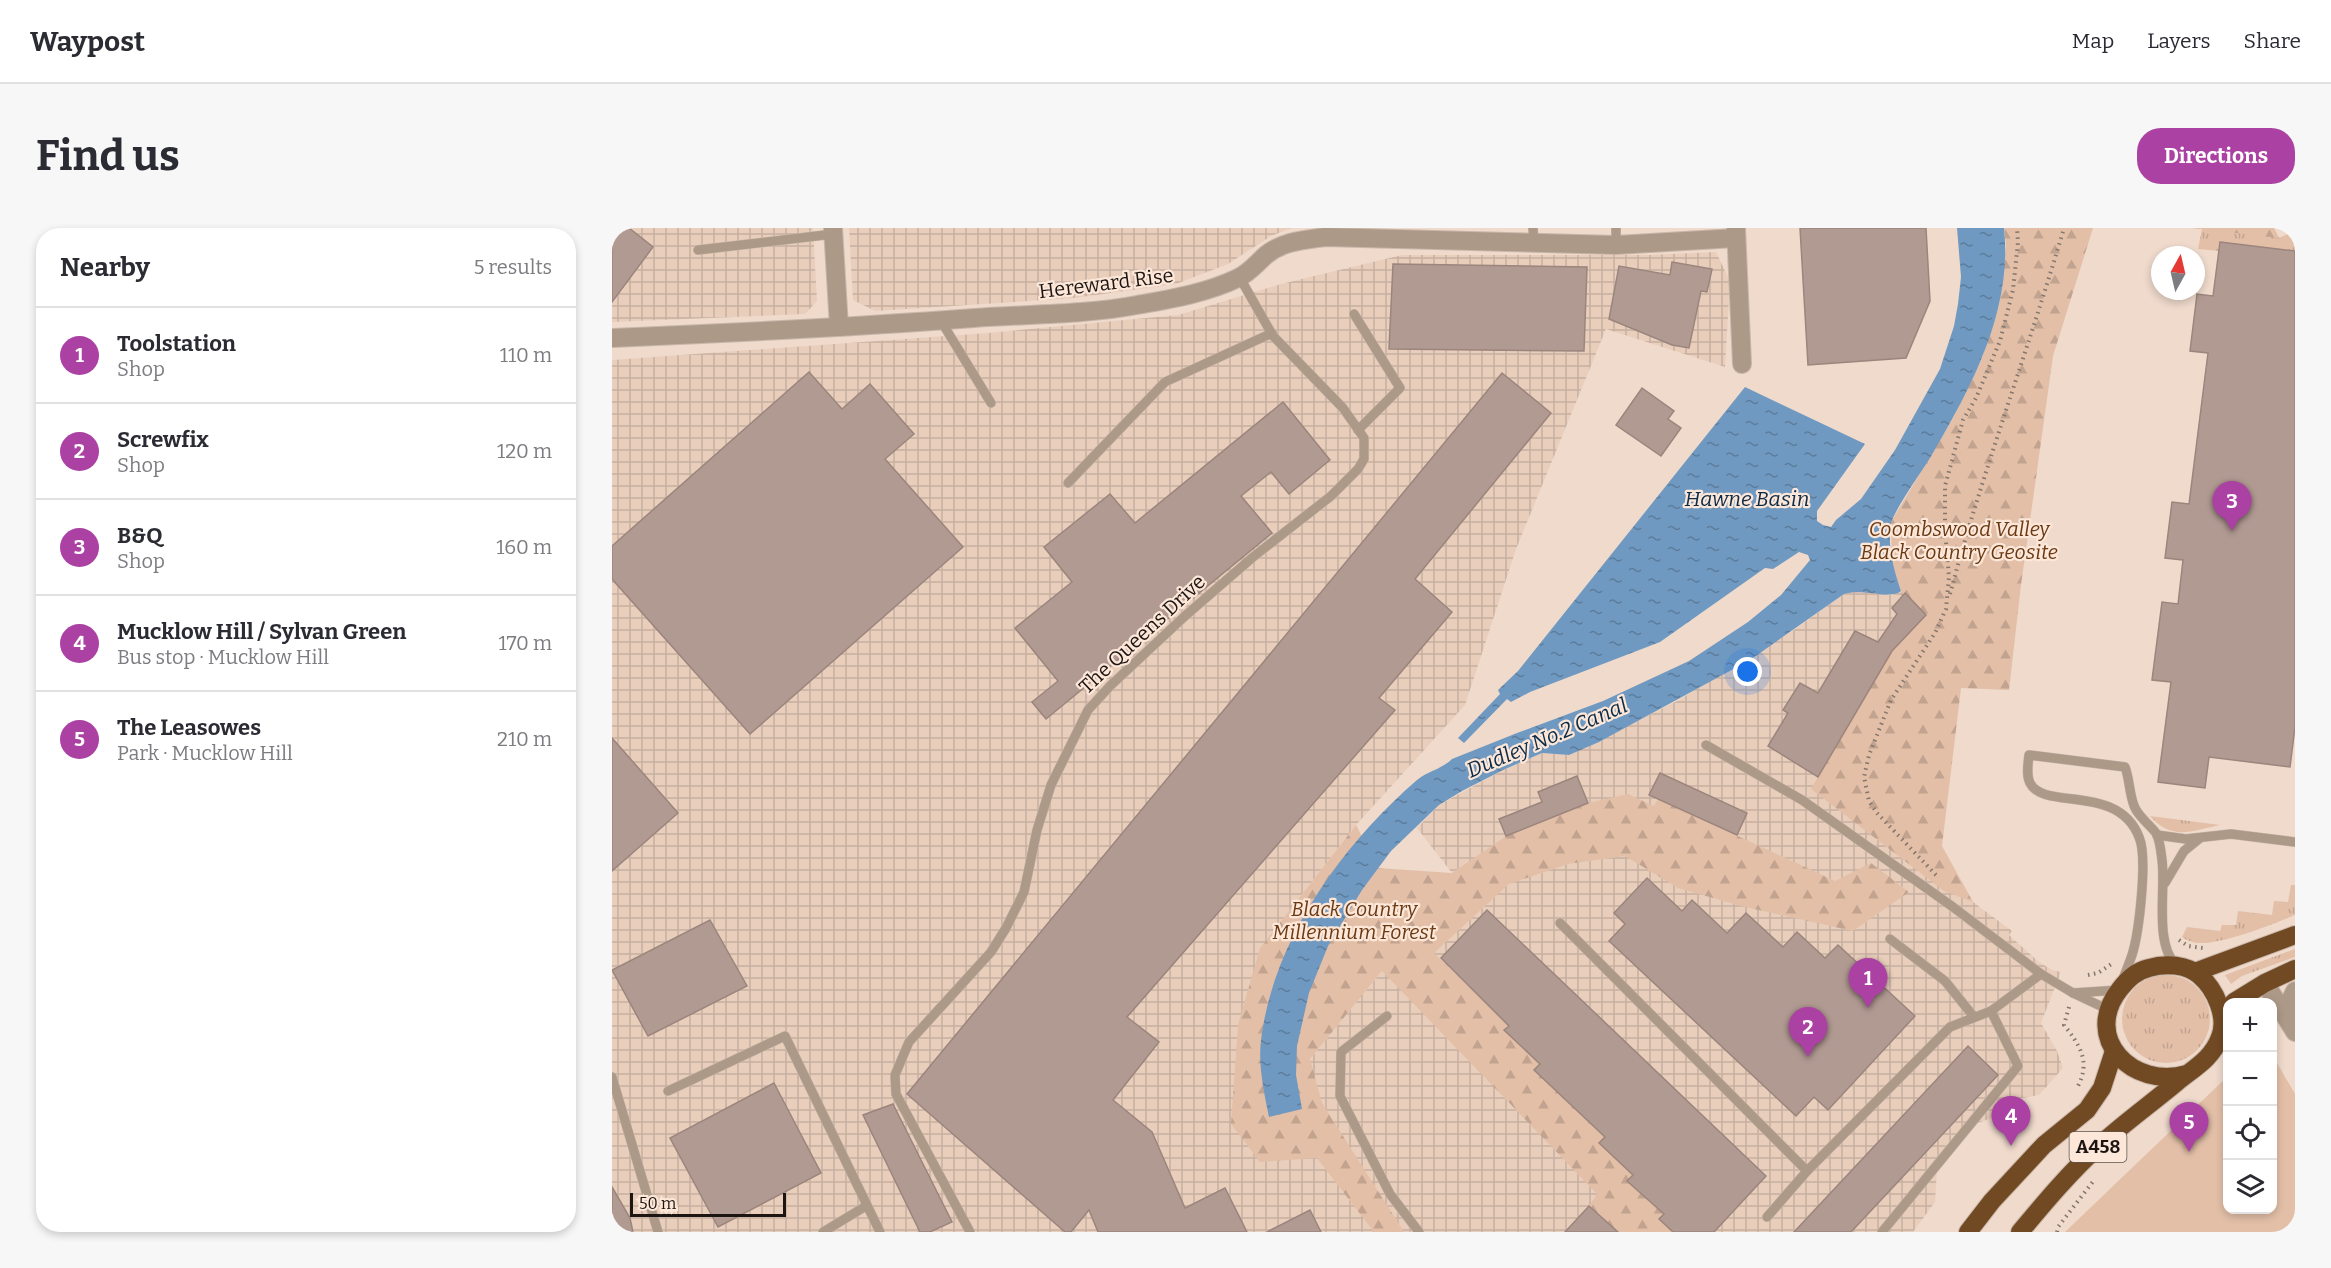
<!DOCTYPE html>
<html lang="en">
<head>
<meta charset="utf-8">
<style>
	body { margin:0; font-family:Bitter,serif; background:#f7f7f7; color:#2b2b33 }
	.controls { position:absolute; right:18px; bottom:18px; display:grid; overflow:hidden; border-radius:12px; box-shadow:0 3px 9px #0003 }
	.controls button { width:54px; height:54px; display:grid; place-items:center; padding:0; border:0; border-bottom:2px solid #e1e1e2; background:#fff; color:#2b2b33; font:30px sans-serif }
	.compass { position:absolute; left:1539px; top:18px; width:54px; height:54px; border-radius:50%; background:#fff; box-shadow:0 3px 9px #0003; rotate:8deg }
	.scale { position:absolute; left:18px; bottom:15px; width:156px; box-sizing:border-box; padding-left:6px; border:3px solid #1c1511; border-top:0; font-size:16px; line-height:21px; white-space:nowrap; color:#1c1511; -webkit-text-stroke:4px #fce7d9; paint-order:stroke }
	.you { position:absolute; left:1136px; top:444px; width:21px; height:21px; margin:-15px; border:4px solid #fff; border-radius:50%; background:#1a73e8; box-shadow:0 0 0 9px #1a73e833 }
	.badge { display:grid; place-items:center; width:39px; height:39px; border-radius:50%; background:#ab41a2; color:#fff; font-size:20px; font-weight:700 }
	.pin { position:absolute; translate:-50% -50px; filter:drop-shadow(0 2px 3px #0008) }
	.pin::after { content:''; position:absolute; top:32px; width:21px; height:18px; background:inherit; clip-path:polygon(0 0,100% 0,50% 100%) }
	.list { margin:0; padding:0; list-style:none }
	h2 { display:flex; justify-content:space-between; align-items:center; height:78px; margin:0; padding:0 24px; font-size:26px }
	h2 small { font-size:20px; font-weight:400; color:#7c7c81 }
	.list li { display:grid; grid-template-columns:39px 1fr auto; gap:18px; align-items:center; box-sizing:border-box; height:96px; padding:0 24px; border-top:2px solid #e1e1e2 }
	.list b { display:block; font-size:22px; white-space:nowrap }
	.list p { margin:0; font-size:20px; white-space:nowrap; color:#7c7c81 }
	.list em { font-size:20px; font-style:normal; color:#7c7c81 }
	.icon { flex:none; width:33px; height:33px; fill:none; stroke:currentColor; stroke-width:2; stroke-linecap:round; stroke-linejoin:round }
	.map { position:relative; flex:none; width:1683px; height:1004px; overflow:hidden; border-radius:24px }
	header { display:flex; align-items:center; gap:36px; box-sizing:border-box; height:84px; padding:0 30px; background:#fff; border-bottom:2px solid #e1e1e2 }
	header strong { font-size:28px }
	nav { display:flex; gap:33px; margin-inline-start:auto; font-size:21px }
	.intro { display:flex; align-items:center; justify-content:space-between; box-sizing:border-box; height:144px; padding:0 36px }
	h1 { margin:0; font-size:42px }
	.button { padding:15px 27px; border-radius:24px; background:#ab41a2; color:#fff; font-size:21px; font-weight:700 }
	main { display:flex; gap:36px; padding:0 36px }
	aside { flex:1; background:#fff; border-radius:24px; box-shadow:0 3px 9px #0003 }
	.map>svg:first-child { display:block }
	.industrial { fill:url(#industrial-grid) }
	.grass { fill:url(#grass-tufts) }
	.forest { fill:url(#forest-firs) }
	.green { fill:#e3bfa7 }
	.water { fill:url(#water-ripples) }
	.building { fill:#b19a92; stroke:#9b857c; stroke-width:1.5 }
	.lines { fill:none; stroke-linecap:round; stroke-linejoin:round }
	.lane-casing { stroke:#c9b7aa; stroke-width:10 }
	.street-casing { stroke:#c9b7aa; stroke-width:20 }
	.highway-casing { stroke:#c9b7aa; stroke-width:20 }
	.path { stroke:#83766d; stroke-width:4; stroke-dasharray:1.5 4.5; stroke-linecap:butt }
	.lane { stroke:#ad9988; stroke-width:9 }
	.street { stroke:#ad9988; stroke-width:18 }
	.highway { stroke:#714a24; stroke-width:18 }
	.labels { text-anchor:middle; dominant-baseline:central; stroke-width:4.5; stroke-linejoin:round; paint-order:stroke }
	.shield { fill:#fce7d9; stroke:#5f544d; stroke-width:1.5 }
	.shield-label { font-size:18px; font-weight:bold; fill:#1c1511 }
	.street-label { font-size:20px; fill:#1c1511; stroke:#fce7d9 }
	.park-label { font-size:20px; font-style:italic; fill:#693913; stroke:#fce7d9 }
	.water-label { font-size:21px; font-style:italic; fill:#0d2c48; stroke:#fce7d9 }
</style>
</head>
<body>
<header>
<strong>Waypost</strong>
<nav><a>Map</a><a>Layers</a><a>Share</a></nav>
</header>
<div class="intro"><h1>Find us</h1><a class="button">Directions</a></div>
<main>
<aside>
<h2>Nearby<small>5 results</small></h2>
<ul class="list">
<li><span class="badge">1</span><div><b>Toolstation</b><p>Shop</p></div><em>110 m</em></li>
<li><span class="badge">2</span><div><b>Screwfix</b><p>Shop</p></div><em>120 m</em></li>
<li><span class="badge">3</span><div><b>B&amp;Q</b><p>Shop</p></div><em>160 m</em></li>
<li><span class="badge">4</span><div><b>Mucklow Hill / Sylvan Green</b><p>Bus stop · Mucklow Hill</p></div><em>170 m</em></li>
<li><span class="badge">5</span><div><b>The Leasowes</b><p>Park · Mucklow Hill</p></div><em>210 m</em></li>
</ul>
</aside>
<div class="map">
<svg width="1683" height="1004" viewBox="0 0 1683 1004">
	<defs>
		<pattern id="industrial-grid" width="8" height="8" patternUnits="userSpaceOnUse" patternTransform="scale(1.5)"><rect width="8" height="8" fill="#e9cebc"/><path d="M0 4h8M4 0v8" fill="none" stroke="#c7b0a1"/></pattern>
		<pattern id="grass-tufts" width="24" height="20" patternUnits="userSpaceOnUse" patternTransform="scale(1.5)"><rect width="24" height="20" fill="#e3bfa7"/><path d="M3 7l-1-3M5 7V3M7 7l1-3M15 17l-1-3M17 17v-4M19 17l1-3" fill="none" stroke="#c2a38f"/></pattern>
		<pattern id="forest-firs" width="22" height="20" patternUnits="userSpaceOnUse" patternTransform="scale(1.5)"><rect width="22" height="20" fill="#e3bfa7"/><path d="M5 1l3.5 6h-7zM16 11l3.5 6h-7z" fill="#c2a38f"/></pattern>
		<pattern id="water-ripples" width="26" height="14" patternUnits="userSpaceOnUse" patternTransform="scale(1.5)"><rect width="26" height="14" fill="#7099c1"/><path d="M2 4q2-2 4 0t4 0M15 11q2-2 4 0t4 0" fill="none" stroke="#5b7c9b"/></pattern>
	</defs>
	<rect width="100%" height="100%" fill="#efdacc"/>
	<g class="industrial">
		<polygon points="0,0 201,0 205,73 193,86 0,94"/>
		<polygon points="237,0 679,0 659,8 616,36 564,56 462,70 263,83 241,72"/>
		<polygon points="1104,24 1118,53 1113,139 994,101 904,321 853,477 744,597 648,720 698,831 770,743 840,645 805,600 827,577 891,542 930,525 957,527 1065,473 1179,404 1232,366 1241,363 1255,363 1280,367 1289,363 1314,387 1280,423 1200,561 1348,651 1361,674 1400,703 1397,707 1427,734 1440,742 1449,744 1429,795 1445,823 1451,840 1427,867 1400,872 1383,889 1366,895 1325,941 1323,974 1301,1004 0,1004 0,132 376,105 566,87 669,56 790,27 1037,27"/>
	</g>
	<g class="grass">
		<polygon points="1580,0 1662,0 1667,10 1683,3 1683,23 1607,23 1586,21 1590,1"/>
		<path d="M1538 588 1608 597C1579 603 1560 613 1538 588Z"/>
		<path d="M1679 657H1683V687C1662 696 1610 716 1588 715 1582 715 1576 713 1570 709L1575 699 1608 703 1610 697H1624L1626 683 1660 687 1662 673 1676 674Z"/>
		<polygon points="1683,721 1683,729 1630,748 1619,756 1613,747"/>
		<circle cx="1554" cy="791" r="44"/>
	</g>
	<g class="forest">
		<polygon points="1392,0 1481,0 1441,128 1409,357 1397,462 1349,460 1330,618 1361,674 1332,663 1199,561 1280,423 1314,387 1289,363 1280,339 1279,294 1341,190 1370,130 1387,78 1394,18"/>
		<polygon points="1580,0 1662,0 1666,10 1590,1"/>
		<polygon points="1016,566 1042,578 1046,571 1223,653 1259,635 1297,664 1241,703 1129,678 1066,660 1013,628 956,636 897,656 822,725 897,798 893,803 928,836 923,842 993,909 988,914 1021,947 1015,953 1052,986 1061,1004 1006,1004 977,978 985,966 770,743 698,831 710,875 792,1004 762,1004 705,930 648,934 619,896 626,797 648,720 744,597 766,640 840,645 894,608 976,575"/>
	</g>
	<polygon class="green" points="1661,828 1683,866 1683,1004 1453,1004 1615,849 1616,982 1660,982"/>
	<path class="water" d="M1345 0H1392C1401 83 1359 160 1318 230 1310 243 1281 284 1279 296 1275 319 1282 342 1289 363 1279 372 1250 360 1232 366L1138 432 987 514 957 527 930 525 891 542 850 563 827 577 779 623 750 662 716 718 697 765 685 818 684 847 690 881 657 889C652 864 646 838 649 812 661 712 730 617 805 552 816 543 830 541 840 531L905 505 991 473 1077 433 1136 394 1169 367 1198 332 1196 327 1187 324 1161 341 1153 340 1048 414 918 464 899 474 895 471 852 515 846 510 888 466 886 462 906 443 1133 159 1253 216 1205 283V293L1211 297 1219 299 1224 292 1249 271 1283 222 1328 141 1342 98 1346 76 1349 49Z"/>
	<g class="building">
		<polygon points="0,0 17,0 41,19 0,74"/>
		<polygon points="1188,0 1314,0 1318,73 1294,130 1196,137"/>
		<polygon points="1608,14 1683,23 1683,499 1678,539 1597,529 1593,560 1546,554 1559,454 1540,452 1550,374 1566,376 1571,332 1553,330 1560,274 1577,276 1596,125 1578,123 1585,66 1601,68"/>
		<polygon points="1060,34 1100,41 1095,64 1089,63 1077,120 1060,117 997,91 1007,38 1058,47"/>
		<polygon points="781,36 975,39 972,123 777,121"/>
		<polygon points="197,144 230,181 258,156 302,206 273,231 351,319 138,506 0,351 0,318"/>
		<polygon points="890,145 939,185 803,351 840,384 767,470 783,482 515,789 547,814 501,872 540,904 573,980 613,960 635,1004 486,1004 477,982 459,1004 453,1004 295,866"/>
		<polygon points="1030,160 1062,183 1056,191 1069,200 1049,228 1004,197"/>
		<polygon points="671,174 718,232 677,266 659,244 629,268 660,305 434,491 420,474 446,453 403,400 460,354 432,319 498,266 523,295"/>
		<polygon points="1293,365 1314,387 1280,423 1206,549 1156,518 1176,485 1171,482 1188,455 1206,465 1243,403 1266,414 1285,386 1280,380"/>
		<polygon points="0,510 66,585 0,643"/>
		<polygon points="1048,545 1135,585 1125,607 1037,567"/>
		<polygon points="965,548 976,575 894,608 887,591 930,574 926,564"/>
		<polygon points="1035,650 1070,683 1080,672 1115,705 1134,685 1171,719 1185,704 1213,730 1226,717 1303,788 1216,882 1202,869 1184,888 997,713 1013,696 1002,685"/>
		<polygon points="875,682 1154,948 1102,1004 1061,1004 1047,991 1052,986 1015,953 1021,947 987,915 993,909 922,842 928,836 892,802 897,798 829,730"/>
		<polygon points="98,692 135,758 36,808 0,742"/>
		<polygon points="1356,818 1386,847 1239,1004 1182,1004"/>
		<polygon points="162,855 209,945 106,999 58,910"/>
		<polygon points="281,876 340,994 318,1004 308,1004 251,887"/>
		<polygon points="0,959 18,990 21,1004 0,1004"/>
		<polygon points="977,978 1006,1004 953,1004"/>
		<polygon points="698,982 709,1004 655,1004"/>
	</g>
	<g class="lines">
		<g class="lane-casing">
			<g id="lane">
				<polyline points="921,0 922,16"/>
				<polyline points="1004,17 1004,0"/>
				<polyline points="86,22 221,6"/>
				<polyline points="742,86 788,160 746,202"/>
				<polyline points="329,93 379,175"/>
				<polyline points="456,255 553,154 660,105"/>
				<polyline points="1094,517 1190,572 1341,679 1429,746 1461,765 1497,782"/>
				<polyline points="1545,607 1574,611 1619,606 1683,614"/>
				<polyline points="1553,655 1572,623 1588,610"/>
				<polyline points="948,695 1195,943 1338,799 1379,783 1429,746"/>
				<polyline points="1278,711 1333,753 1362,789"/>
				<path d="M1461 765 1507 762C1511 750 1516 739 1520 727 1527 705 1536 629 1527 609 1506 555 1432 583 1418 555 1414 547 1416 536 1417 527L1513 539C1518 552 1517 567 1523 580 1528 590 1537 596 1544 605 1548 612 1549 624 1550 632 1554 661 1542 716 1564 737"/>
				<polyline points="775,788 729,824 728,868 778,966 807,1004"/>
				<polyline points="0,849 46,1004"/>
				<polyline points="56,863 173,808 268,1004"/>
				<polyline points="1155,989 1195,943"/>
				<polyline points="211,1004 254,978"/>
				<polyline points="358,1004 284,866 283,847 297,814 379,724 394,700 412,664 425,602 439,557 476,482 498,458 573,388 641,329 719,268 746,241 752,231 752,210 731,180 661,108 628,50"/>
				<polyline points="1270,1004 1406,838 1379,783"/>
			</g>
		</g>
		<g class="street-casing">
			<g id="street">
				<polyline points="221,0 227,99"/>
				<polyline points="1124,0 1130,136"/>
				<path d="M0 110C121 105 242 99 362 90 416 86 472 87 525 77 559 71 595 65 626 50 637 45 645 35 654 27 671 13 692 12 713 9L1004 17 1124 10"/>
				<polyline points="1653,755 1683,804"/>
				<polyline points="1676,791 1678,773 1683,763"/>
			</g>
		</g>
		<g class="highway-casing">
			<g id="highway">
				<polyline points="1583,744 1683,707"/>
				<polyline points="1622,774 1653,755 1683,741"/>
				<polyline points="1356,1004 1380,973 1432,917 1475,882 1490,860 1502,823"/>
				<path d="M1408 1004C1433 974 1459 943 1488 917 1512 895 1540 875 1565 854 1582 840 1600 831 1608 809 1616 789 1603 761 1588 748 1575 736 1553 735 1537 740 1524 743 1516 751 1508 761 1469 810 1521 862 1575 846"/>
			</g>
		</g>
		<g class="path">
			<path d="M1338 366C1371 242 1416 123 1452 0"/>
			<polyline points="1324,647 1265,585 1257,573 1252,549 1257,527 1279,472 1323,405 1334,381 1337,349 1333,303 1333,258 1351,192 1364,170 1388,113 1401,62 1406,14 1405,0"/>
			<polyline points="1567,712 1576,718 1591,720"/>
			<polyline points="1476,747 1486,745 1501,735"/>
			<path d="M1457 779 1452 797C1467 816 1479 833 1466 858"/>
			<polyline points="1445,1004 1446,999 1483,951"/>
		</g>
		<use href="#lane" class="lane"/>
		<use href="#street" class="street"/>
		<use href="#highway" class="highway"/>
	</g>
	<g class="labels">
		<rect class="shield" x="1457.5" y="904" width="57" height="30" rx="4.5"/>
		<g class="shield-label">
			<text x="1486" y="919">A458</text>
		</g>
		<g class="street-label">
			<text transform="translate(494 55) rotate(-7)">Hereward Rise</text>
			<text transform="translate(530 406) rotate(-43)">The Queens Drive</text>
		</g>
		<g class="park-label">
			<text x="1347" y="301">Coombswood Valley<tspan x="1347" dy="23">Black Country Geosite</tspan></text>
			<text x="742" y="681">Black Country<tspan x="742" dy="23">Millennium Forest</tspan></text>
		</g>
		<g class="water-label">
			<text x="1135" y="271">Hawne Basin</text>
			<text transform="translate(935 510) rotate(-23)">Dudley No.2 Canal</text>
		</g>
	</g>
</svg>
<div class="controls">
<button>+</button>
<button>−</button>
<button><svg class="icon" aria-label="locate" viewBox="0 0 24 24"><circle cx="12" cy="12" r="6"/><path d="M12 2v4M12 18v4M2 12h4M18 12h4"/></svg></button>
<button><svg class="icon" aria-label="layers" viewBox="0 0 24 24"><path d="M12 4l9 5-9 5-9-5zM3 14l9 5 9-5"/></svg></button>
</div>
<svg class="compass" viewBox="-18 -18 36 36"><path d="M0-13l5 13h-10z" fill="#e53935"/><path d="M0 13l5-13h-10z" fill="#7c7c81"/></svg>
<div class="scale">50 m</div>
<div class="you"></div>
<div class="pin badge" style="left:1256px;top:780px">1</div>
<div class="pin badge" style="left:1196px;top:829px">2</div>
<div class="pin badge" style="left:1620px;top:303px">3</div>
<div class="pin badge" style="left:1399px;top:918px">4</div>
<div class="pin badge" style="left:1577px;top:924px">5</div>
</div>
</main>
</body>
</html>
